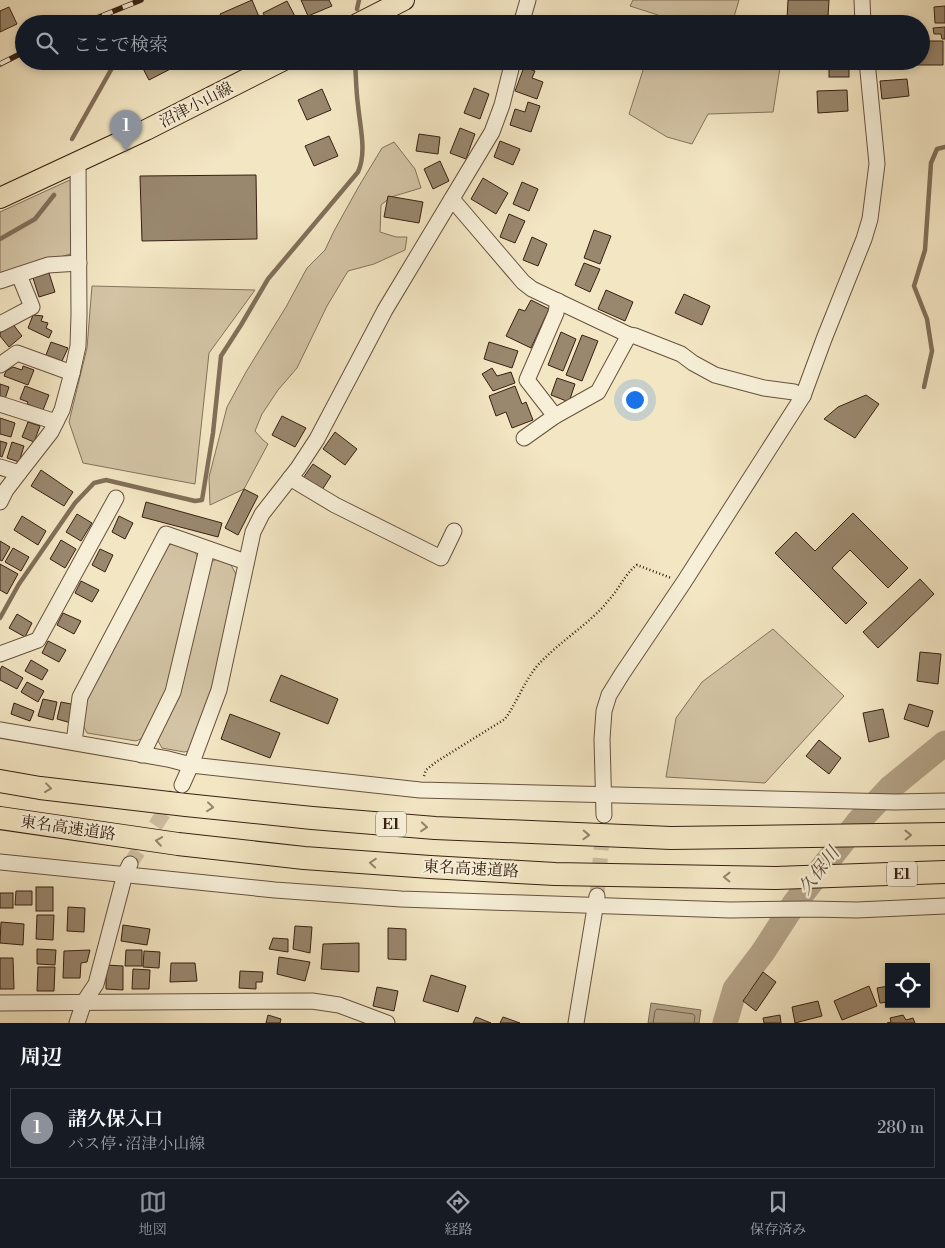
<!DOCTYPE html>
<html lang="ja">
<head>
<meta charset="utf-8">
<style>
	body { margin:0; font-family:"Libre Bodoni","Noto Serif JP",serif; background:#20242c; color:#f1f3f6 }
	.controls { position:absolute; right:15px; bottom:15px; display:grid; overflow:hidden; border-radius:0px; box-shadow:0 2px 8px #0003 }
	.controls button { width:45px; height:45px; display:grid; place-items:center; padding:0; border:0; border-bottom:1px solid #363941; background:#171b24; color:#f1f3f6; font:25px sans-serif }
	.you { position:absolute; left:634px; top:399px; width:18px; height:18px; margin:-12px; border:4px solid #fff; border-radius:50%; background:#1a73e8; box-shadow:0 0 0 8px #1a73e833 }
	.badge { display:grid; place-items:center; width:32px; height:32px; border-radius:50%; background:#8c9099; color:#fff; font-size:16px; font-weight:700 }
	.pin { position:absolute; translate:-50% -41px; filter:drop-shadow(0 1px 2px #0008) }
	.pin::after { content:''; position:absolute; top:26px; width:18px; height:15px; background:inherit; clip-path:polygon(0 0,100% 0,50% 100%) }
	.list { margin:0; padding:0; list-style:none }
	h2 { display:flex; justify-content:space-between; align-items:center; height:65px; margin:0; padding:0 20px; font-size:21px }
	h2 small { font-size:16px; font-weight:400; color:#9ea1a6 }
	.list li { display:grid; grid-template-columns:32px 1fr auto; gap:15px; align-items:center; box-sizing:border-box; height:80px; margin:0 10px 10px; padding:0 10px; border:1px solid #363941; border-radius:0px }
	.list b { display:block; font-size:19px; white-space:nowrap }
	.list p { margin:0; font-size:16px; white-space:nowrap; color:#9ea1a6 }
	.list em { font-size:16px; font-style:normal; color:#9ea1a6 }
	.icon { flex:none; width:28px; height:28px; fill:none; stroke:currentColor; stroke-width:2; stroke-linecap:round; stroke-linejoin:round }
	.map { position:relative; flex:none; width:945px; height:1023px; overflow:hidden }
	.search { position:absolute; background:#171b24; box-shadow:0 2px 8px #0003; left:15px; right:15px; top:15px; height:55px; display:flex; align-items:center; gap:12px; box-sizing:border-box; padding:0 18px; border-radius:28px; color:#9ea1a6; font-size:19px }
	.sheet { height:155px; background:#171b24 }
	nav { display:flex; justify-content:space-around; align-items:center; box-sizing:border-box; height:70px; border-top:1px solid #363941; background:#171b24; font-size:14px; color:#9ea1a6 }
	nav a { display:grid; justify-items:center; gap:2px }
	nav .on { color:#8c9099 }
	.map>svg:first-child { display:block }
	.green { fill:#d3c4a5; stroke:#85725c }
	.water { fill:#b3a387; stroke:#816f58 }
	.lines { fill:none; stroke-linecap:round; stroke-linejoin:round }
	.shore { stroke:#75624c; stroke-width:1 }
	.stream { stroke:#816f58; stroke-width:4.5 }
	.river { stroke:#b3a387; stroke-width:25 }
	.building { fill:#99876e; stroke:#372012 }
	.minor-tunnel { stroke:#cdbea0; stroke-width:15; stroke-dasharray:15 8; stroke-linecap:butt }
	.minor-casing { stroke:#66523e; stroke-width:17 }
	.major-casing { stroke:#372012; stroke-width:22 }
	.highway-casing { stroke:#372012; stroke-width:24 }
	.path { stroke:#372012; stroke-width:2.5; stroke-dasharray:1 2.5; stroke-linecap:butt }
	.minor { stroke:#f7efd8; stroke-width:15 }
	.major { stroke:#f3e6c3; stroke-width:20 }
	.highway { stroke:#f3e6c3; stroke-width:22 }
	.rail-casing { stroke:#372012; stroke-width:5.5 }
	.rail { stroke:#f7efd8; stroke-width:4; stroke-dasharray:11; stroke-linecap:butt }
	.oneway { stroke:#95836a }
	.labels { text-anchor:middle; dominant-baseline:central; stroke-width:4.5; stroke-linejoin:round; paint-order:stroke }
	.shield { fill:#f7efd8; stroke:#715e4d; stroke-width:1 }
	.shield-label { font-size:15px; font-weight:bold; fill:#372012 }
	.street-label { font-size:16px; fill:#372012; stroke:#f7efd8 }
	.water-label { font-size:18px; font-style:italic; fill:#624e3b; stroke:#f7efd8 }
</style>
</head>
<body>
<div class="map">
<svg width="945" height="1023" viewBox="0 0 945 1023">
	<rect width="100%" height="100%" fill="#f3e6c3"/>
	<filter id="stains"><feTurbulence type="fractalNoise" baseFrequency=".004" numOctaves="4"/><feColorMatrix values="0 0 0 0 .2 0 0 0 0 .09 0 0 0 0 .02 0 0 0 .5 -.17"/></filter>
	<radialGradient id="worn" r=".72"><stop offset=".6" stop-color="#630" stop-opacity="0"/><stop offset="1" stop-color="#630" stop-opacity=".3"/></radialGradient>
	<g class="green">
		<polygon points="633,0 739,0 733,20 745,24 659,24 661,16 630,6"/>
		<polygon points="646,61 781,61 773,112 708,114 692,144 667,137 629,114"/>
		<polygon points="394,142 415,169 421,188 391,197 381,205 380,232 396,237 407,237 405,250 374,264 348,271 327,306 297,368 278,390 262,414 255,431 263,440 268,444 244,489 210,505 209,477 227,407 246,372 286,307 307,268 325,250 334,231 359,186 382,148"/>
		<polygon points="72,179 73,253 0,277 0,212"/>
		<polygon points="92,286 255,290 209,353 195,484 83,463 69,422 87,348"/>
		<polygon points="174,543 194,550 198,559 166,690 145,737 136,741 87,733 82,723 86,700 165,547"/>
		<polygon points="217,559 231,565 236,574 212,689 190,751 184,752 162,748 157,739 209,563"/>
		<polygon points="773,629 844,696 765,783 666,777 676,718 702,682"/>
	</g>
	<polygon class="water" points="651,1003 701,1010 699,1023 648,1023"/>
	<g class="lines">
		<polyline class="shore" points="653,1023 655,1011 657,1009 693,1014 695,1016 694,1023"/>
		<g class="stream">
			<polyline points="357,9 359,0"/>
			<polyline points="72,139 116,61"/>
			<polyline points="0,239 35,219 54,195"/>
			<polyline points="924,387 932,351 927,319 914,286 925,250 931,163 937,149 945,147"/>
			<path d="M0 618 19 584 75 503 94 483 106 480 195 501 202 500 213 433 221 356 241 325 268 279 358 172C367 152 360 127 358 105 356 91 356 76 355 61"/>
		</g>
		<polyline class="river" points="725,1023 735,989 763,952 794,904 859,821 890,788 945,743"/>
	</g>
	<g class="building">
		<polygon points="252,0 262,24 224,24 220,14"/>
		<polygon points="301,0 329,0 332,6 308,16"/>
		<polygon points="788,0 829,0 828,17 817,16 816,24 798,24 798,20 787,19"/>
		<polygon points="287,1 299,24 269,24 263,13"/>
		<polygon points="945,6 945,23 935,23 934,7"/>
		<polygon points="9,7 17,24 0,32 0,11"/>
		<polygon points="945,27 945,39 942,39 941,34 934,34 933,28"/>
		<polygon points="921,41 943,41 943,65 894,65 894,61 921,61"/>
		<polygon points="139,61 184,61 184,62 149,80"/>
		<rect x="829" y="61" width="20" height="16"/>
		<polygon points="524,67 535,71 532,78 543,82 537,99 515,91"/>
		<polygon points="907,79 909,96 882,99 880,81"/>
		<polygon points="474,88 489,94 480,119 464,113"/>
		<polygon points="322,89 331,110 307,120 298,100"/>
		<polygon points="847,90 848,111 818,113 817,91"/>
		<polygon points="528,102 540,106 531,132 510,125 515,109 525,112"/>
		<polygon points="460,128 475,134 466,159 450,153"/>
		<polygon points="419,134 440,137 438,154 416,151"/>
		<polygon points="329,136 338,156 314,166 305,146"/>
		<polygon points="500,141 520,149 513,165 494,157"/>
		<polygon points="440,161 449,181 433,189 424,169"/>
		<polygon points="256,175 257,239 142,241 140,176"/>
		<polygon points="483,178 508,193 496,214 471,199"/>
		<polygon points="522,182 538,189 529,211 513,204"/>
		<polygon points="388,196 423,202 419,223 384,217"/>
		<polygon points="509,214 525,221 515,243 500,237"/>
		<polygon points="594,230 611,236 600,264 584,258"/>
		<polygon points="532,237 547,244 538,266 523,260"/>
		<polygon points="584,263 600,269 590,292 575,285"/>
		<polygon points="49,273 55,292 39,297 33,278"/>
		<polygon points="606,290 633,302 625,321 598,309"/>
		<polygon points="684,294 710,306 702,325 675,313"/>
		<polygon points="531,300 549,309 531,348 506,336 519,309 525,311"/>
		<polygon points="33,315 43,316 41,321 48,323 46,328 52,331 49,338 28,328"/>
		<polygon points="12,323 22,336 9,347 0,336 0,333"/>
		<polygon points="561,332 576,339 563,371 548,365"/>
		<polygon points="582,335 598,341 582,381 566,375"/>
		<polygon points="51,342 68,348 62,361 46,355"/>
		<polygon points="489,342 518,351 512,368 484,359"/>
		<polygon points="23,366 34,370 28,385 4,376 6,371 13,367 22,370"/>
		<polygon points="492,368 497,376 511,372 515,383 493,391 482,374"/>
		<polygon points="557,378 575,384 569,402 551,395"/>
		<polygon points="0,384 9,387 5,399 0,397"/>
		<polygon points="25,386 49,395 43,410 27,404 28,402 20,399"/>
		<polygon points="515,386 522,404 526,402 533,420 512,428 506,412 496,416 489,396"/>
		<polygon points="866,395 879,404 855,438 824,419 838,407"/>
		<polygon points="282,416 306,428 295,447 272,435"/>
		<polygon points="0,418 15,423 11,437 0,434"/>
		<polygon points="28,422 40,426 34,442 22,437"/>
		<polygon points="335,432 357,449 345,465 323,449"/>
		<polygon points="0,441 7,443 2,457 0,456"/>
		<polygon points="12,442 24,446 19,462 7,458"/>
		<polygon points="313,464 331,476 322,490 303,478"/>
		<polygon points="41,470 73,492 64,506 31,486"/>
		<polygon points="244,489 258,496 238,535 225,528"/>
		<polygon points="146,502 222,523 218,537 142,517"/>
		<polygon points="853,513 908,568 888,588 850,550 832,568 867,603 846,624 775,553 796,532 815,551"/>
		<polygon points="77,514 92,523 81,541 66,532"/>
		<polygon points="22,516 46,531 38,545 14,530"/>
		<polygon points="119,516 133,523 125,539 112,532"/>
		<polygon points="61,540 76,549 65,568 50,559"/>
		<polygon points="0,541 10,547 2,561 0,560"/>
		<polygon points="13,548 29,557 21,571 5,562"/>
		<polygon points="100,549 113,555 105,572 92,565"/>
		<polygon points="0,564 18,574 7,594 0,590"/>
		<polygon points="920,579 934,594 878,648 863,632"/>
		<polygon points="81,581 99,590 92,602 75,593"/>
		<polygon points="63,613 81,621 74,634 57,625"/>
		<polygon points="17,614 32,623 25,637 9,628"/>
		<polygon points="48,641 66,650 59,662 42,653"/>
		<polygon points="920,652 941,654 938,684 917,681"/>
		<polygon points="31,660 48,670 42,680 25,671"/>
		<polygon points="2,666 23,678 17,689 0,680 0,670"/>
		<polygon points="281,675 338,699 328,724 270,701"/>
		<polygon points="27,682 44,691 38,702 21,692"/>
		<polygon points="43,699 57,702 53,720 38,716"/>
		<polygon points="61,702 76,705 71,723 57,719"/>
		<polygon points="14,703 34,711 30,721 11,714"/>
		<polygon points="909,704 933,711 928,727 904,719"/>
		<polygon points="883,709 889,737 869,742 863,713"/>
		<polygon points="230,714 280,733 270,758 221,739"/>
		<polygon points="819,740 841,758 829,774 806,756"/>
		<rect x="36" y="887" width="17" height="24"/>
		<polygon points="16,891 32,891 32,905 15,905"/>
		<rect x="0" y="893" width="13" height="15"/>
		<polygon points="68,907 85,908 84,932 67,931"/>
		<polygon points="37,915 54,915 53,940 36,939"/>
		<polygon points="1,922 24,924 23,945 0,943"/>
		<polygon points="123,925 150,929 147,945 121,941"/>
		<polygon points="295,926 312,927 310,953 293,949"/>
		<polygon points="388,928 406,929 406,960 388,959"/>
		<polygon points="273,938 288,939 288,952 269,949"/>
		<polygon points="359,943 359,972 321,969 323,944"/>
		<polygon points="37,949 56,950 55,965 37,964"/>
		<polygon points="90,950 87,962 81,963 80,978 63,978 64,951"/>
		<polygon points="126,950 142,950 142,966 125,966"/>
		<polygon points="144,951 160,952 159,968 143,967"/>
		<polygon points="279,957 310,962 305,981 277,974"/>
		<polygon points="0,958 13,958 14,989 0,989"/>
		<polygon points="171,963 195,963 197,981 170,982"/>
		<polygon points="106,965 123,966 123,990 106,989"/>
		<polygon points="38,967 55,967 54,991 37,991"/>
		<polygon points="133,969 150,970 149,989 132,989"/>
		<polygon points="240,971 263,972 262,982 256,982 256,989 239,988"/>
		<polygon points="763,972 776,982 756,1011 743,1001"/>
		<polygon points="431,975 466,986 458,1012 423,1001"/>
		<polygon points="869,986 877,1006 842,1020 834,1001"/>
		<polygon points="889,986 889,1002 880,1003 877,988"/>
		<polygon points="377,987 398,991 394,1011 373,1006"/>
		<polygon points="818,1001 822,1016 795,1023 792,1007"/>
		<polygon points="268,1015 281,1019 280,1023 266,1023"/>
		<polygon points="780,1015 781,1023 764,1023 763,1018"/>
		<polygon points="903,1015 906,1020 913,1018 915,1023 887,1023 891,1022 890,1018"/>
		<polygon points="476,1017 491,1023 473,1023"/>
		<polygon points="503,1017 520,1023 500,1023"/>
	</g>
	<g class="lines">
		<g class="minor-tunnel">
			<polyline points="130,864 182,785"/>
			<polyline points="597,896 603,828"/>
		</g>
		<g class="minor-casing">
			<g id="minor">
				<polyline points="862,0 863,24"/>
				<polyline points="521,24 528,0"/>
				<polyline points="452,199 523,282 532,289 629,335 635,336 681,354 693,363 715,375 764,388 794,392 803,396"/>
				<polyline points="0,281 48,265 79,263"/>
				<polyline points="0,324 32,307 19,275"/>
				<polyline points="0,365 17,353 72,373"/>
				<polyline points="0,404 56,422"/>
				<polyline points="555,416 527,380 556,313 558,301"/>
				<polyline points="524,438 555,416 598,392 629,335"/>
				<polyline points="0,467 19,473"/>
				<polyline points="290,478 335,505 441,558 454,531"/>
				<polyline points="0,502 6,490 19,473 51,432 62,410 72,373 78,346 79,315 78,161"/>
				<polyline points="0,654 38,640 116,498"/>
				<polyline points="0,730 168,759 191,765 420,790 895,802 945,801"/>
				<polyline points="74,742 80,697 166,534 246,562"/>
				<polyline points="142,755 173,692 207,549"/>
				<polyline points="182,785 191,765 219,690 253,532 262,514 298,468 317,439 385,310 492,132 502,105 513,61"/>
				<polyline points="604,815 602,739 604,711 609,695 622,674 684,582 803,396 824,339 864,239 870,219 877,164 867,61"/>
				<polyline points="0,862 275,890 401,899 730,910 810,909 857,910 945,906"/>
				<polyline points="0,1003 312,1001 339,1005 387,1023"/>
				<polyline points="77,1023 84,1002 96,984 125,874 130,864"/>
				<polyline points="576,1023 597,896"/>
			</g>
		</g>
		<g class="major-casing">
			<g id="major">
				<polyline points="357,24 404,0"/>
				<polyline points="0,198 146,130 282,61"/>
			</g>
		</g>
		<g class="highway-casing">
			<g id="highway">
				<polyline points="0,781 40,788 186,805 312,818 435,828 671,838 945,834"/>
				<polyline points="0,818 178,844 304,858 430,867 555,874 776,878 945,872"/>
			</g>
		</g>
		<path class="path" d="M424 776 426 770 436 762 505 719C517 702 524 682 537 666 557 644 583 628 603 607 606 603 610 599 613 595 621 585 626 573 637 565L671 578"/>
		<use href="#minor" class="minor"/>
		<use href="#major" class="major"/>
		<use href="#highway" class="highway"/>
		<g class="rail-casing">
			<g id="rail">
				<polyline points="82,24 141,0"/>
				<polyline points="0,64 24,52"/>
			</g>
		</g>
		<use href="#rail" class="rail"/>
	</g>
	<defs><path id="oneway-chevron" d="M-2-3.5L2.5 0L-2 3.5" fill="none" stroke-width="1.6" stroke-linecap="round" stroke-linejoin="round" transform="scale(1.25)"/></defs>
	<g class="oneway">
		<use href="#oneway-chevron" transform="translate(48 788) rotate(7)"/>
		<use href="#oneway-chevron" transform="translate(210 807) rotate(6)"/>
		<use href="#oneway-chevron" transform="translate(424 827) rotate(5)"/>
		<use href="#oneway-chevron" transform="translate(586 835) rotate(2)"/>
		<use href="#oneway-chevron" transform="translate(908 835) rotate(-1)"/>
		<use href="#oneway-chevron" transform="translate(159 841) rotate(-172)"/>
		<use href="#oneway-chevron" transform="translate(373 863) rotate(-176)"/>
		<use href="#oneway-chevron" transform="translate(727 877) rotate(-179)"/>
	</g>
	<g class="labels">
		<g class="shield">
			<rect x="376" y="811.5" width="30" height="25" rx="4"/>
			<rect x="887" y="861.5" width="30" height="25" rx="4"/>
		</g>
		<g class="shield-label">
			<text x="391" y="824">E1</text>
			<text x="902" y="874">E1</text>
		</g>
		<g class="street-label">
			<text transform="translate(196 105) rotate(-27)">沼津小山線</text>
			<text transform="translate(68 828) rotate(8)">東名高速道路</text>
			<text transform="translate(471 869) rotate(3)">東名高速道路</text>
		</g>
		<g class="water-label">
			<text transform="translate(819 871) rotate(-52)">久保川</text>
		</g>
	</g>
	<rect width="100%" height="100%" filter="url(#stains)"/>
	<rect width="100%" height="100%" fill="url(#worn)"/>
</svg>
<div class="controls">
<button><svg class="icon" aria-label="locate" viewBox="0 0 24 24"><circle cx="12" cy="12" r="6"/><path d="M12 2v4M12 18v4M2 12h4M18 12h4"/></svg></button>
</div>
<div class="you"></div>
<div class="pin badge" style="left:126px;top:151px">1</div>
<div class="search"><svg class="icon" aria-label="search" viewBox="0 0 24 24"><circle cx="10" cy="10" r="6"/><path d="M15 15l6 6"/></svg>ここで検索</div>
</div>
<section class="sheet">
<h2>周辺<small></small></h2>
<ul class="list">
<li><span class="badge">1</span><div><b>諸久保入口</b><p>バス停 · 沼津小山線</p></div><em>280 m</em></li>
</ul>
</section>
<nav>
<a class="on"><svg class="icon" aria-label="map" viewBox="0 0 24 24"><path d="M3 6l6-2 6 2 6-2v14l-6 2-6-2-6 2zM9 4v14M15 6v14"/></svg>地図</a>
<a><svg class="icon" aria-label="directions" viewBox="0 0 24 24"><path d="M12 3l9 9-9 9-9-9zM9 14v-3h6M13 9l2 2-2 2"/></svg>経路</a>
<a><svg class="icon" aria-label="saved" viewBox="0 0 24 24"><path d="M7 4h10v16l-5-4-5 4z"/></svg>保存済み</a>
</nav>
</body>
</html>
